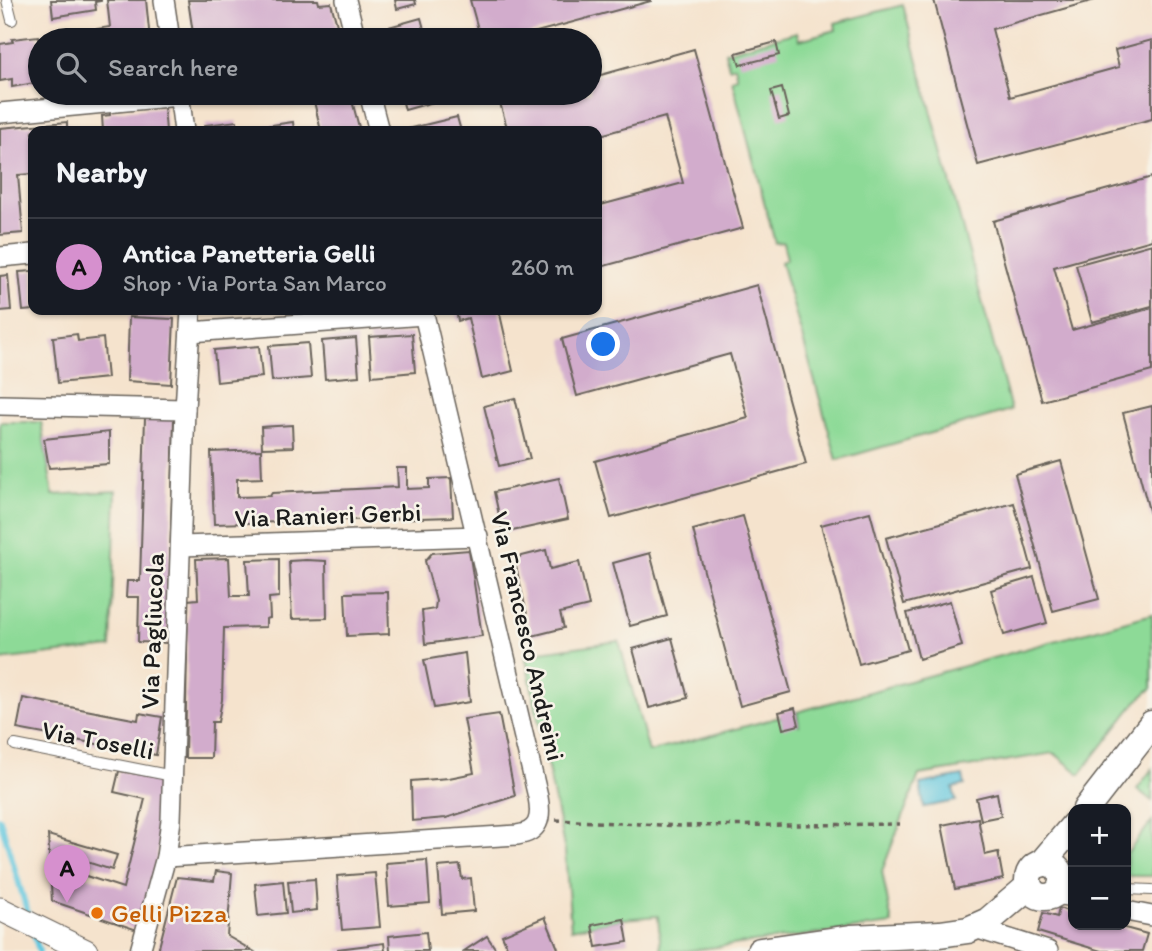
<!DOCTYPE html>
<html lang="en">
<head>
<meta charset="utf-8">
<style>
	body { margin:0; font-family:Itim,sans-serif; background:#242831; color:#f1f3f6 }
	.controls { position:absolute; right:21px; bottom:21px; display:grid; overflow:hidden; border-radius:14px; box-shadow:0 2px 5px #0004 }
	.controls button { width:63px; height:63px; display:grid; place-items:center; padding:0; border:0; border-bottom:2px solid #363941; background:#171b24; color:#f1f3f6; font:35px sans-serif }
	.you { position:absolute; left:604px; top:345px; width:24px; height:24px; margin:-18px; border:5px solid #fff; border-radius:50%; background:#1a73e8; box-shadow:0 0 0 10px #1a73e833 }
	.badge { display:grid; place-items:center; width:46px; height:46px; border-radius:50%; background:#d690ce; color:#111; font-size:23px; font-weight:700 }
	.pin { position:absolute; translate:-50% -58px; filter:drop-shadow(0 2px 4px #0008) }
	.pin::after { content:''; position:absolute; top:37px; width:24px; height:21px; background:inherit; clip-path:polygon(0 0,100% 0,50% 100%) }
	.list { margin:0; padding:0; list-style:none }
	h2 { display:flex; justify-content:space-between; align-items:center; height:91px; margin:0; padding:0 28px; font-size:30px }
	h2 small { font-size:23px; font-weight:400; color:#9ea1a6 }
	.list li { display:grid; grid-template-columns:46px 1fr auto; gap:21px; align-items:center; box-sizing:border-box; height:98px; padding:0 28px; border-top:2px solid #363941 }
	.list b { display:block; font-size:26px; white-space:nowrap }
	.list p { margin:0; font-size:23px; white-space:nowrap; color:#9ea1a6 }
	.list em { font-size:23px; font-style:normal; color:#9ea1a6 }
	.icon { flex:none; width:38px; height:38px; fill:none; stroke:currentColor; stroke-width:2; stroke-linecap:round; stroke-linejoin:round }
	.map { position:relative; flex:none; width:1152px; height:951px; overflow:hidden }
	.search { position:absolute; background:#171b24; box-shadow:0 2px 5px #0004; left:28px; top:28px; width:574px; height:77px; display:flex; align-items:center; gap:18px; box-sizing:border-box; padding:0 24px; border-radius:38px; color:#9ea1a6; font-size:26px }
	.panel { position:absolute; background:#171b24; box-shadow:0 2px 5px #0004; left:28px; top:126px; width:574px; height:189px; border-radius:14px }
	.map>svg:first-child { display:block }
	.green { fill:#8dda97; stroke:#547b5a; stroke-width:2 }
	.water { fill:#61c7df; stroke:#3e727e; stroke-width:2 }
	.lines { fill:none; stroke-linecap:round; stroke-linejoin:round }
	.stream { stroke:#61c7df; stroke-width:6 }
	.building { fill:#d2accc }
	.service-casing { stroke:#68625a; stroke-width:12 }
	.minor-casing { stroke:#68625a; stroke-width:22 }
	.tertiary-casing { stroke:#68625a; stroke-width:25 }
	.secondary-casing { stroke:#68625a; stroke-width:29 }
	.path { stroke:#68625a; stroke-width:3.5; stroke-dasharray:5 5; stroke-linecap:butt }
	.service { stroke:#fff; stroke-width:10 }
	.minor { stroke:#fff; stroke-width:19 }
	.tertiary { stroke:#fff; stroke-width:23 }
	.secondary { stroke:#fff; stroke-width:26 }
	.food-dot { fill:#e8710a; stroke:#f7f3e8; stroke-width:2.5 }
	.labels { text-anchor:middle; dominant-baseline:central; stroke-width:5; stroke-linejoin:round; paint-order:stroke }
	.street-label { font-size:26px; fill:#1c1c1c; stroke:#f7f3e8 }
	.food-label { font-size:26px; fill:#c56008; stroke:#f7f3e8; text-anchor:start }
</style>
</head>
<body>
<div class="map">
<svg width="1152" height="951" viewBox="0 0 1152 951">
	<rect width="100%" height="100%" fill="#f7f3e8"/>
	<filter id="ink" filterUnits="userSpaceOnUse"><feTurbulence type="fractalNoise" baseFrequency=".0143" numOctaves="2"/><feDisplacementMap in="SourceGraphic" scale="14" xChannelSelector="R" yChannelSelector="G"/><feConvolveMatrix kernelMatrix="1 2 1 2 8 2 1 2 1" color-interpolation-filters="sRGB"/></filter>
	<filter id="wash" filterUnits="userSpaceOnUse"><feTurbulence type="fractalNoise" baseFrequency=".00686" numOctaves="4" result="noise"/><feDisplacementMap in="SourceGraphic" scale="28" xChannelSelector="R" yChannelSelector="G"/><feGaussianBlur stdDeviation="1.57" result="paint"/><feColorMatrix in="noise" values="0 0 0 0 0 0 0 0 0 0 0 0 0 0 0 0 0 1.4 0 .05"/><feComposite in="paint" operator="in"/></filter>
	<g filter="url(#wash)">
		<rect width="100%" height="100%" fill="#f5e3cd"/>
		<g class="green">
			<polygon points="903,5 1011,410 837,460 781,262 787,259 783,242 775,243 732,80 738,78 735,66 729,68 725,52 797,32 799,40 836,30 835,23"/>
			<polygon points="0,422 41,422 53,495 116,491 111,647 0,660"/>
			<polygon points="1152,614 1152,688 1137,701 1080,774 1054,753 919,775 882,871 892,924 686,951 661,951 658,916 624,919 571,929 565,852 525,654 619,641 649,752 780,717 799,725 797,712"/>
			<polygon points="1152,769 1152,801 1137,789"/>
			<polygon points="1152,821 1152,876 1126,876 1126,855"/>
		</g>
		<polygon class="water" points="963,776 965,785 953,788 956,801 924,807 920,784"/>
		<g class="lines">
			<g class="stream">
				<polyline points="0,819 28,914"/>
				<polyline points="33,931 39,951"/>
				<polyline points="876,951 951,946"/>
			</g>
		</g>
		<g id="blocks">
			<g class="building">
				<polygon points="51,0 101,0 101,1 95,2 96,10 53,17"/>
				<polygon points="107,0 146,0 150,40 53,40 52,36 110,27"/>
				<polygon points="188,0 318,0 319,4 331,3 341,40 194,40"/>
				<polygon points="395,0 415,0 416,4 397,9"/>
				<polygon points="470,0 651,0 651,1 507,40 481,40"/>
				<polygon points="934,0 1095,0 992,29 1010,97 1119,67 1115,50 1152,40 1152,119 978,165"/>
				<polygon points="421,18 427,40 373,40 371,32"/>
				<polygon points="38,36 40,82 12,87 12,79 0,81 0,44 13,42 12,39"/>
				<polygon points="776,42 779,55 740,65 736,53"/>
				<polygon points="694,49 743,228 597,268 597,206 683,183 665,117 597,136 597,131 508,131 500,103 536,93 590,93 590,78"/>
				<polygon points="782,88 789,116 779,119 771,91"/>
				<polygon points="312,93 350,93 360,131 321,131"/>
				<polygon points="388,93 442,93 444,99 405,110 401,95 390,99"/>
				<polygon points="164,107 166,131 103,131 102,116 110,115 110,112"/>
				<polygon points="457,117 461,131 409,131 408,129"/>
				<polygon points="237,121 238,131 206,131 205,125"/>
				<polygon points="67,122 67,131 33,131 33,174 18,175 23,233 0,235 0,128"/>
				<polygon points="293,122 294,131 266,131 265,126"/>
				<polygon points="1152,177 1152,240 1054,267 1072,330 1152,308 1152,371 1042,401 993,221"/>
				<polygon points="1152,244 1152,306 1092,322 1076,265"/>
				<polygon points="33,271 33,310 23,311 19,272"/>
				<polygon points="8,275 11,310 0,311 0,276"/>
				<polygon points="757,285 806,464 611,518 595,461 748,418 730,354 577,396 562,339"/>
				<polygon points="456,310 499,310 513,371 482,379 468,318 458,321"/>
				<polygon points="129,317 174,319 171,384 127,381"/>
				<polygon points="77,334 78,341 103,338 107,378 58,383 53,337"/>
				<polygon points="412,334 415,372 372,376 369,337"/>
				<polygon points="356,338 359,376 325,379 322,341"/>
				<polygon points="308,343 311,378 272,381 269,346"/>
				<polygon points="259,346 262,377 217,382 214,350"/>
				<polygon points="515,398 530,459 499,466 484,406"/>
				<polygon points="1152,406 1152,518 1151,518 1123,413"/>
				<polygon points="145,417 174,417 168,643 138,642 139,597 126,597 127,581 140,581"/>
				<polygon points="292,425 293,447 262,448 261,427"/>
				<polygon points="109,432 109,464 49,468 44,439"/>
				<polygon points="261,450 262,478 237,479 237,497 270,496 272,493 398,487 397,468 407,468 407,489 429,488 429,479 451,478 453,517 214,524 211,452"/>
				<polygon points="1061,461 1099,599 1053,611 1015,474"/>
				<polygon points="559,478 568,519 503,533 494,492"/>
				<polygon points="1014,503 1032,569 904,604 886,538"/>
				<polygon points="870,512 908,650 859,664 821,525"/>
				<polygon points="743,516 791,692 740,706 693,530"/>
				<polygon points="469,550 482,636 425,644 422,611 435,609 436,601 425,561 432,553"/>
				<polygon points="546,550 550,569 579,562 589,606 560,613 564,628 532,636 514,558"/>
				<polygon points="650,553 667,616 630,626 613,563"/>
				<polygon points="229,558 231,596 249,596 247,560 279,559 279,597 269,598 270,618 266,619 266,627 224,628 222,700 218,722 212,722 211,758 185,758 188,600 198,599 196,559"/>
				<polygon points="306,560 326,561 327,618 292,619 289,561"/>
				<polygon points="1034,577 1047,623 1004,635 991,590"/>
				<polygon points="388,592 389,634 347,636 345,593"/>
				<polygon points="950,601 962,646 919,659 907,613"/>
				<polygon points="672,638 688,698 649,708 633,649"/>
				<polygon points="465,653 470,702 434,708 424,660"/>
				<polygon points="23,698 138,720 139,713 162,717 156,755 17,729"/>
				<polygon points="795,708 799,725 783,729 779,712"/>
				<polygon points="499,714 515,796 446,818 412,821 411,781 449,778 474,773 464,719"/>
				<polygon points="119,771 165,779 164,811 153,881 137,930 52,901 48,835 117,855 112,870 87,862 83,875 123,888 145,799 114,792"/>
				<polygon points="997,793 1001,816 981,820 976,798"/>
				<polygon points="978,818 985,855 998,852 1003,879 955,889 942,825"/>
				<polygon points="427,860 430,903 389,906 386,863"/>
				<polygon points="460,865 462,879 471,878 474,911 442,914 438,867"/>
				<polygon points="216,871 232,873 227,936 253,951 158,951 177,877 214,881"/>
				<polygon points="375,873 380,927 342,930 337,876"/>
				<polygon points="315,879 317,910 291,913 288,881"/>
				<polygon points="283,881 286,913 258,916 255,884"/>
				<polygon points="1059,908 1073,913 1073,925 1114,925 1147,934 1142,951 1101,951 1038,932 1043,913 1057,917"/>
				<polygon points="545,917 559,951 509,951 502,935"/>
				<polygon points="624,919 628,942 596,947 592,925"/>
				<polygon points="426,932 428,951 390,951 389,936"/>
				<polygon points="487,936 497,951 464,951"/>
				<polygon points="384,943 385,951 338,951 338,949"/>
			</g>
		</g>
	</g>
	<g filter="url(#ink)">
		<use href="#blocks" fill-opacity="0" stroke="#68625a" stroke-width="2"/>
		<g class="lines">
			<g class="service-casing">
				<g id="service">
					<polyline points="7,0 12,20"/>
					<polyline points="15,745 173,776"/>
					<polyline points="1126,889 1152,890"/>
				</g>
			</g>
			<g class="minor-casing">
				<g id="minor">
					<polyline points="164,0 170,40"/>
					<polyline points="346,0 356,40"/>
					<polyline points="179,93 184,131"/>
					<polyline points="369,93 379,131"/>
					<polyline points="0,113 179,96"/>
					<polyline points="0,257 33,254"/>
					<polyline points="190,332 424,315"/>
					<polyline points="0,405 185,409"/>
					<polyline points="181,546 478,536"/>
					<path d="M166 857 517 835C539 832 542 818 538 797L423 310"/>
					<polyline points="1055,894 1073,897"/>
					<polyline points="1126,911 1152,916"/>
					<polyline points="975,928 1048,951"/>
					<polyline points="140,951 166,857 171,820 185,409 191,310"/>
				</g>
			</g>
			<g class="tertiary-casing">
				<polyline id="tertiary" points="0,909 86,951"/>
			</g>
			<g class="secondary-casing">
				<g id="secondary">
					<polyline points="1086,809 1152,724"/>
					<circle cx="1045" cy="880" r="17"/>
					<polyline points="1041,864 1073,826"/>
					<polyline points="760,951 851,938 940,934 968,930 988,921 1029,886"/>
				</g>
			</g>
			<polyline class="path" points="556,820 681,826 900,824"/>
			<use href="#service" class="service"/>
			<use href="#minor" class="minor"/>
			<use href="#tertiary" class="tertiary"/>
			<use href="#secondary" class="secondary"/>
		</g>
	</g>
	<circle class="food-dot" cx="97" cy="913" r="7"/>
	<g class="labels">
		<g class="street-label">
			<text transform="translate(328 515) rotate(-2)">Via Ranieri Gerbi</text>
			<text transform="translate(152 631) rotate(-88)">Via Pagliucola</text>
			<text transform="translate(528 636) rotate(77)">Via Francesco Andreini</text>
			<text transform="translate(98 740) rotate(11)">Via Toselli</text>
		</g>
		<g class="food-label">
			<text x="111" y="913">Gelli Pizza</text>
		</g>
	</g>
</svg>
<div class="controls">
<button>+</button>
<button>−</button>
</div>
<div class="you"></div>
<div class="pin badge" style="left:67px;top:903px">A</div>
<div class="search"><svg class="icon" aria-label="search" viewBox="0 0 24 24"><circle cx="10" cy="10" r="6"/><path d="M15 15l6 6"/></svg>Search here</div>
<section class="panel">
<h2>Nearby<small></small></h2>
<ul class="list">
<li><span class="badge">A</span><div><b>Antica Panetteria Gelli</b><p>Shop · Via Porta San Marco</p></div><em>260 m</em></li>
</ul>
</section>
</div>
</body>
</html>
